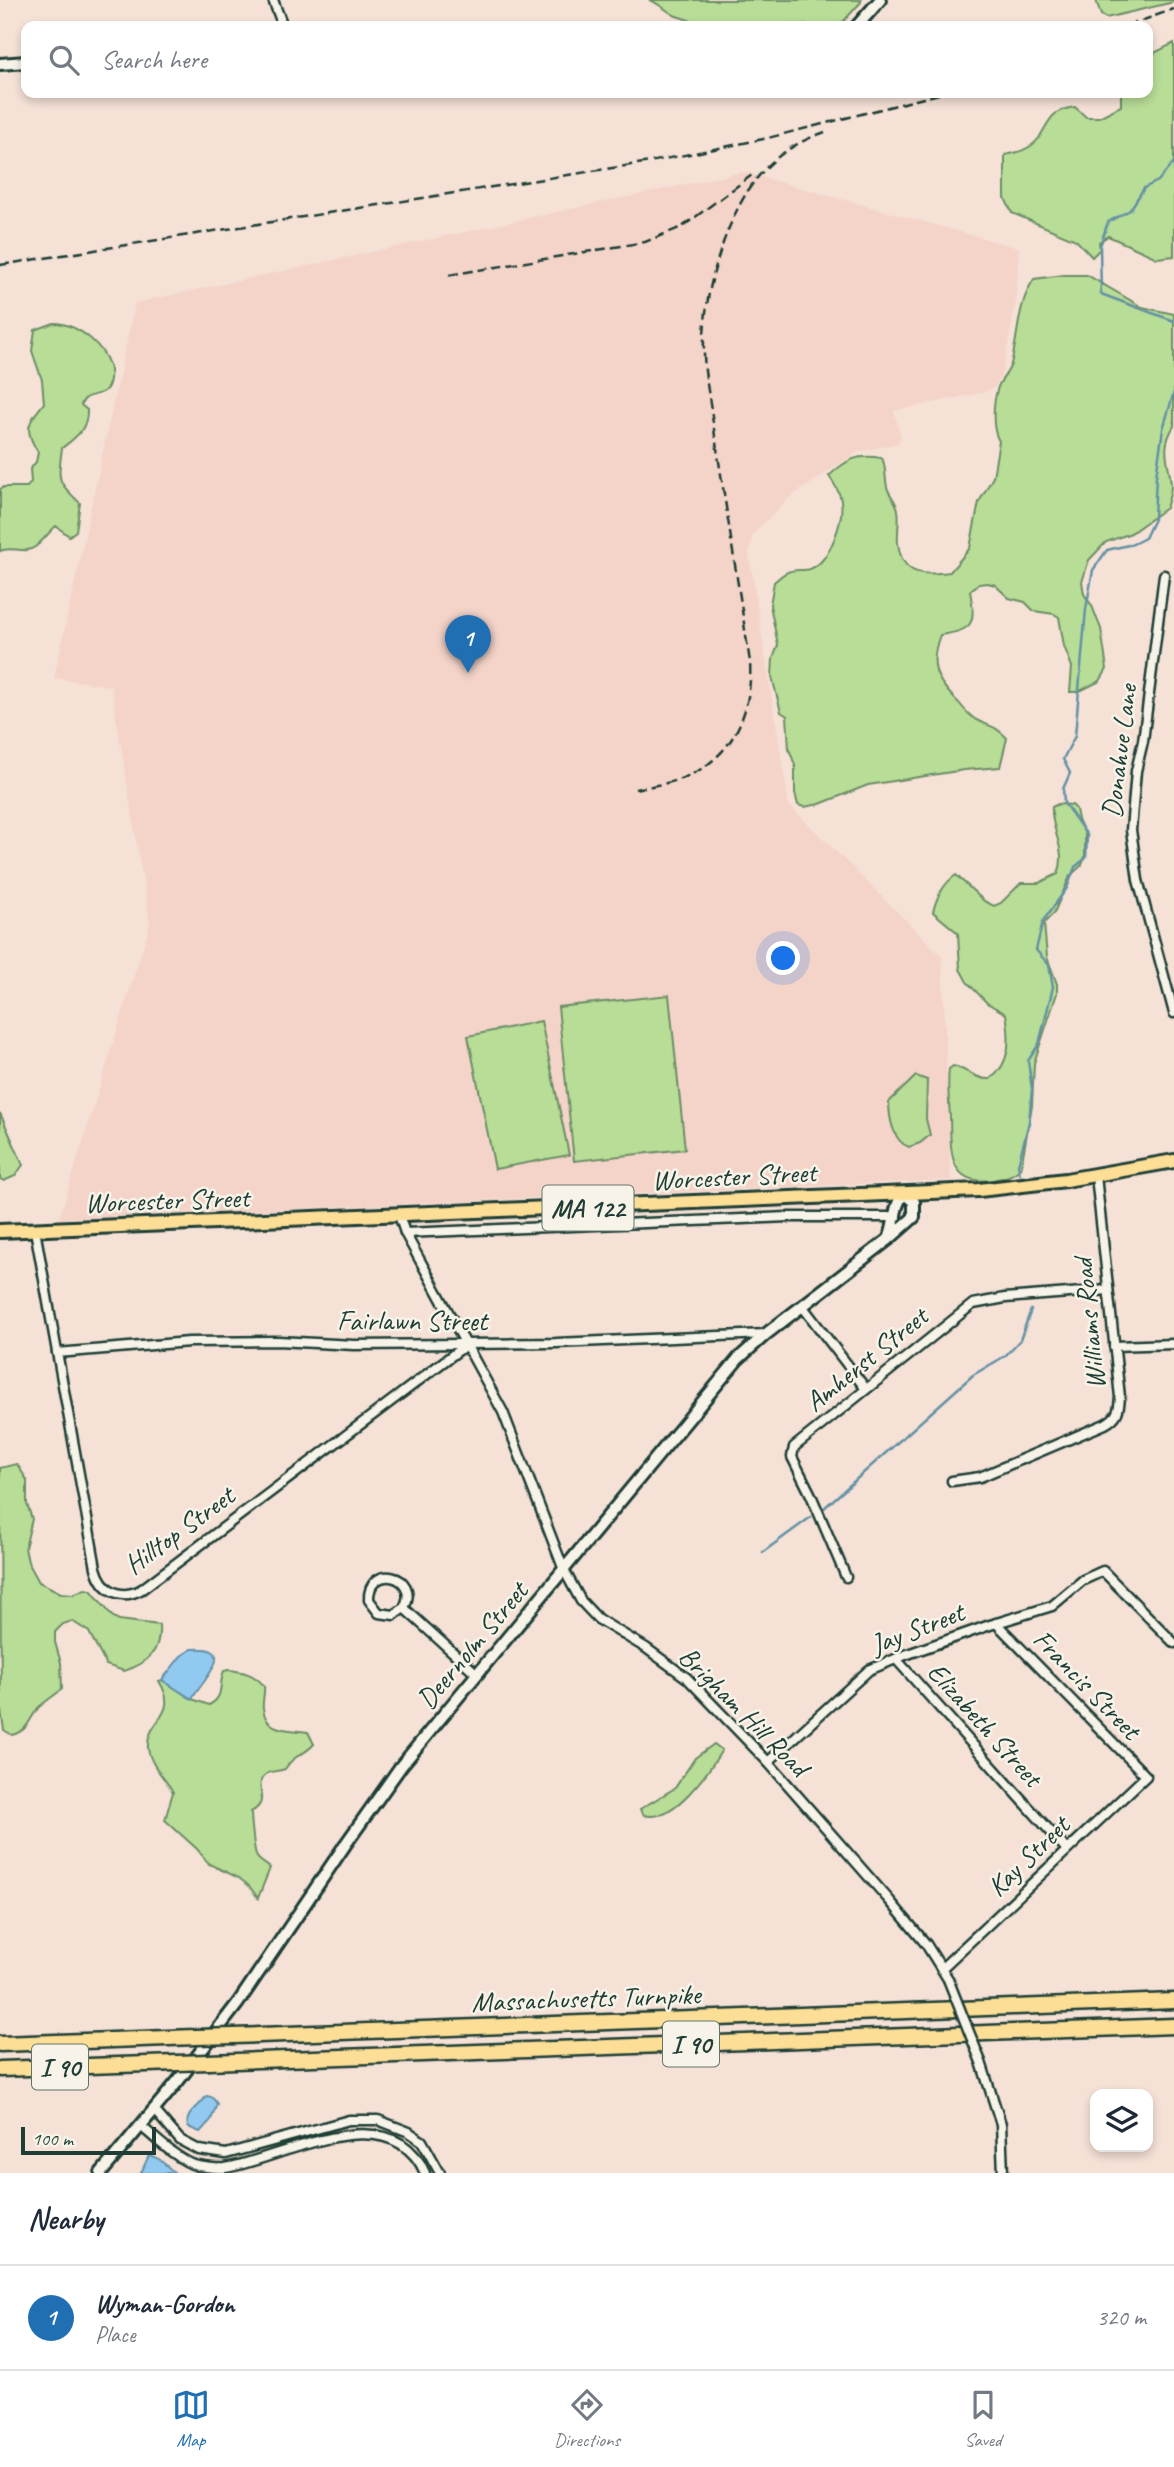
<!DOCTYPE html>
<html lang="en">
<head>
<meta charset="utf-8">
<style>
	body { margin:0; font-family:Caveat,sans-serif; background:#f2f2f3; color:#1f2937 }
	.controls { position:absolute; right:21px; bottom:21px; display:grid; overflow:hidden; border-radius:14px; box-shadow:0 4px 10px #0003 }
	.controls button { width:63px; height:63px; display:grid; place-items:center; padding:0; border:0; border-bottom:2px solid #e0e1e3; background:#fff; color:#1f2937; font:35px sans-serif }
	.scale { position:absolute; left:21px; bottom:18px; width:135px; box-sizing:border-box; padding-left:7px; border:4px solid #1f3d34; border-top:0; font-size:19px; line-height:24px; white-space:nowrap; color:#1f3d34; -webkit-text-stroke:5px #f7f3e8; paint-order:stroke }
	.you { position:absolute; left:784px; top:959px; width:24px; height:24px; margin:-18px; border:5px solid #fff; border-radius:50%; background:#1a73e8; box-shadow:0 0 0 10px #1a73e833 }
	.badge { display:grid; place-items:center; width:46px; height:46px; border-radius:50%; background:#1f6fb2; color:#fff; font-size:23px; font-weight:700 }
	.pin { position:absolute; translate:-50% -58px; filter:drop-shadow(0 2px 4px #0008) }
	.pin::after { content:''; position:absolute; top:37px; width:24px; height:21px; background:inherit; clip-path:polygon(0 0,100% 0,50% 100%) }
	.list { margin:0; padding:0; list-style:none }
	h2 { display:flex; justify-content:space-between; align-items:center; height:91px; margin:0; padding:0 28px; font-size:30px }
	h2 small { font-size:23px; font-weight:400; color:#747a83 }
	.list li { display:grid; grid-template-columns:46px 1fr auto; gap:21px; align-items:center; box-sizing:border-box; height:105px; padding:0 28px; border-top:2px solid #e0e1e3 }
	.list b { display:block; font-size:26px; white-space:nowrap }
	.list p { margin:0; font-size:23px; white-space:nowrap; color:#747a83 }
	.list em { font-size:23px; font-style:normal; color:#747a83 }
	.icon { flex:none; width:38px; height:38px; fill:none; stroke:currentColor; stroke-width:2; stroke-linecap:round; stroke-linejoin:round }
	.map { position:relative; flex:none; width:1174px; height:2173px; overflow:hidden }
	.search { position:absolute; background:#fff; box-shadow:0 4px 10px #0003; left:21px; right:21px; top:21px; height:77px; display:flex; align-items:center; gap:18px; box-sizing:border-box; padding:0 24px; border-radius:14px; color:#747a83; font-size:26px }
	.sheet { height:196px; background:#fff }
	nav { display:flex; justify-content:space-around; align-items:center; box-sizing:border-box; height:98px; border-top:2px solid #e0e1e3; background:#fff; font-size:19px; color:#747a83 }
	nav a { display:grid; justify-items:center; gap:4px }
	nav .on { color:#1f6fb2 }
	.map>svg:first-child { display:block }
	.built { fill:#f4d4c9 }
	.green { fill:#b8dd97; stroke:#6c8d66; stroke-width:2 }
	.water { fill:#92c9f1; stroke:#6491a5; stroke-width:2 }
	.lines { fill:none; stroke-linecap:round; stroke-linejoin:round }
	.stream { stroke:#6491a5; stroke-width:2.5 }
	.street-casing { stroke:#1f3d34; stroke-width:13 }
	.secondary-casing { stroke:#1f3d34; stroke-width:16 }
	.primary-casing { stroke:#1f3d34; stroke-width:18 }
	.highway-casing { stroke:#1f3d34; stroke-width:19 }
	.street { stroke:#f7f3e8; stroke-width:8 }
	.secondary { stroke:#f7f3e8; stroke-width:10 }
	.primary { stroke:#fcde96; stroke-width:12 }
	.highway { stroke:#fcde96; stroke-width:14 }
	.rail { stroke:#1f3d34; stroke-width:2.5; stroke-dasharray:10 5; stroke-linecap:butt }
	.street-bridge-casing { stroke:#1f3d34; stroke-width:13; stroke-linecap:butt }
	.highway-bridge-casing { stroke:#1f3d34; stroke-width:19; stroke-linecap:butt }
	.street-bridge { stroke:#f7f3e8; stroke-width:8 }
	.highway-bridge { stroke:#fcde96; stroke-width:14 }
	.labels { text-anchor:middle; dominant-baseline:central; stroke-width:5; stroke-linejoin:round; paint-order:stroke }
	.shield { fill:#f7f3e8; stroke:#60746a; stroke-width:2 }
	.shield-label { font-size:26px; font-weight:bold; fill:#1f3d34 }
	.street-label { font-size:28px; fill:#1f3d34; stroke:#f7f3e8 }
</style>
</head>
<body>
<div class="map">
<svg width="1174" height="2173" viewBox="0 0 1174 2173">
	<rect width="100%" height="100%" fill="#f5e1d6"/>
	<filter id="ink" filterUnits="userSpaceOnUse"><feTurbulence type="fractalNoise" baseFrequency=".0143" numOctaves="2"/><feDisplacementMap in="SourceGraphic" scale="14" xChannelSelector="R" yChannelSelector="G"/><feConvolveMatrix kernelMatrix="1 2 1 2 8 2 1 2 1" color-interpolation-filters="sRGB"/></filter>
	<g filter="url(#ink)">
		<polygon class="built" points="743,172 1019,248 1016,301 1003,371 996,386 985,392 894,411 901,437 898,443 858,452 789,498 753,534 749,554 789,805 942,956 951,1180 59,1219 150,924 111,686 54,678 135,303"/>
		<g class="green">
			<path d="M649 0H861V2L843 22 831 26 776 24 764 26H700C692 19 683 19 674 15 665 10 659 3 649 0Z"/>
			<polygon points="1096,0 1174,0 1174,2 1106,18 1101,15"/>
			<path d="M1174 43V256L1157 258 1108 236 1099 242 1100 249 1092 257 1076 240 1012 213 1005 198V155C1017 153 1032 148 1039 138 1051 119 1050 111 1075 107L1086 117H1099L1121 106V93H1148V56Z"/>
			<path d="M1064 275H1087L1142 307 1174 314V426C1159 450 1170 461 1171 486 1171 493 1168 501 1166 508L1131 533 1106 542 1089 560 1082 582 1084 594 1092 606 1101 629 1107 669 1100 681 1078 692H1070L1072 667 1064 646 1059 617 1054 614 1034 611 1025 602 1009 598 995 585 988 583 978 584 970 591C976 624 974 630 940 635 928 666 936 681 959 703 963 708 969 715 975 719 989 727 994 724 1007 738L1000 767 964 770 868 785 820 804 804 807 798 805 795 793V765L789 749 787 716 781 712 772 677 773 659 778 645 770 605 774 582C778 579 783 573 788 572 794 569 803 571 810 569 830 562 844 520 841 501 840 491 834 484 829 476 847 459 857 454 882 458 887 469 884 480 888 490 891 497 897 503 898 510 900 520 897 532 898 543 902 577 923 575 950 572L970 548 979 502 993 477 999 441C991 428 993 402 998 387 1001 379 1009 372 1011 364 1019 334 1017 305 1034 279Z"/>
			<path d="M54 323C79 323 114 352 110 379 107 402 87 388 81 405L87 410C88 429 75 438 62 448 58 480 56 481 80 503L76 531 69 536 56 526C49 532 41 543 35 547 24 555 11 545 0 551V489L4 487H27L31 482 30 469 36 462 38 452C23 429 28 423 44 403L42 380 32 351 35 330Z"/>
			<path d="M1058 804 1072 805 1076 809 1078 820 1085 834V857L1082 865 1070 876 1054 913 1044 923 1047 957 1057 984V993L1034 1063 1032 1106 1021 1167C1015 1176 1003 1178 992 1180 947 1186 951 1149 950 1117 949 1101 947 1085 949 1069L953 1066C966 1069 977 1080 990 1079 1012 1063 1010 1037 1006 1014L987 1003 967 982 960 969 958 933 933 912C936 898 944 883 956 875L984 901 994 906 1001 903 1021 883H1039L1058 874C1068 850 1050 830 1052 807Z"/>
			<polygon points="669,995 685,1149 574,1161 558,1007"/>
			<polygon points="541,1021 569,1155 495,1169 468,1036"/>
			<path d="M916 1076 927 1080 926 1119 930 1135 920 1143 909 1147C893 1142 889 1117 889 1102Z"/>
			<polygon points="0,1113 23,1165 15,1176 4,1181 0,1179"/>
			<path d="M17 1464 27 1480V1504L32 1519 25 1548 28 1562 39 1582 61 1593 73 1594 85 1589 91 1590 112 1616 119 1620 159 1625C161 1651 148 1663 124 1671L106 1665 89 1632 72 1621 63 1624 55 1632V1642L61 1663 62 1689C55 1695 46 1701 39 1707 29 1718 30 1730 12 1735L4 1730 1 1711 0 1468Z"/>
			<path d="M228 1670C242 1671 255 1674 264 1686 265 1693 262 1701 263 1708 265 1733 291 1729 308 1732L314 1744C304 1756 295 1753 285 1769 280 1771 273 1771 268 1773 250 1783 273 1801 251 1812 251 1819 254 1853 257 1857 260 1862 266 1864 270 1868L258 1898 249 1886 239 1878 209 1864 197 1849 165 1820 173 1792C165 1778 150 1765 148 1748 146 1719 181 1716 159 1681L162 1680 192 1699 209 1705C225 1697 218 1685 224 1671Z"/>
			<path d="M714 1744 722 1750C709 1771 673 1824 644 1815L640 1809 675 1788 695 1758Z"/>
		</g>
		<g class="water">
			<path d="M192 1649C241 1645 202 1681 192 1699L162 1680 181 1656Z"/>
			<path d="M206 2096 212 2097 217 2104 211 2120 200 2132 188 2127C184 2112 200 2108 206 2096Z"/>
			<polygon points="149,2155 159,2159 175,2173 141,2173"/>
		</g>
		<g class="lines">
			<g class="stream">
				<polyline points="1174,162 1158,181 1144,188 1130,210 1108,222 1100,246 1101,294 1174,321"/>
				<polyline points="1020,1174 1018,1165 1029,1122 1032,1089 1028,1061 1039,1044 1053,987 1049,965 1036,950 1043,921 1067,888 1075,867 1086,858 1087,835 1064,803 1063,789 1070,773 1063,759 1075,736 1086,609 1093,570 1107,550 1133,544 1145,538 1154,519 1156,476 1163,429 1174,392"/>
				<polyline points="823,1509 973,1375 1005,1356 1020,1340 1031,1310"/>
				<polyline points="763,1552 811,1517"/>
			</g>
			<g class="street-casing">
				<g id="street">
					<polyline points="273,0 283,26"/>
					<polyline points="1164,575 1143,741 1136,771 1131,830 1138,880 1174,1013"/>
					<polyline points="399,1215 405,1233 503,1412 564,1570 581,1601 598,1619 646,1648 687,1678 768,1762 890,1901 926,1944 948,1979"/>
					<path d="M35 1230 96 1568C102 1591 121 1601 142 1589L467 1344"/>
					<polyline points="405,1233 788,1217 896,1217"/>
					<polyline points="803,1307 866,1389"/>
					<polyline points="1114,1346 1174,1344"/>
					<polyline points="57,1353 189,1342 278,1341 354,1345 556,1343 766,1334"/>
					<path d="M952 1481 980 1477 1105 1424C1118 1417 1119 1410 1120 1397L1096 1176"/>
					<polyline points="846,1577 811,1495 792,1457 794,1447 973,1304 1005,1298 1108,1290"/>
					<path d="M404 1608 394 1615 379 1613 369 1600C367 1563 422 1574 404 1608L477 1674"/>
					<polyline points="896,1659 1067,1850"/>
					<polyline points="768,1762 869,1670 905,1655 990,1625 1052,1606 1083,1580 1103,1571 1174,1643"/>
					<polyline points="942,1968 1146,1776 996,1623"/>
					<polyline points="981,2062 1001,2124 1003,2173"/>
					<polyline points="154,2110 180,2140 199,2150 226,2154 349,2120 378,2120 409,2132 422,2141 440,2173"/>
					<path d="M141 2126C155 2138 180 2162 198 2166 206 2167 217 2169 225 2168 281 2159 391 2094 425 2173"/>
				</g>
			</g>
			<g class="secondary-casing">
				<g id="secondary">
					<polyline points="857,26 880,0"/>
					<polyline points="0,64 26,62"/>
					<path d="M101 2173 178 2081 238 2003 345 1845 401 1766 738 1359 766 1334 889 1239 914 1217V1202L904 1193C893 1206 896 1223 889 1239"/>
				</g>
			</g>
			<g class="primary-casing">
				<polyline id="primary" points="0,1231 979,1190 1066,1180 1174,1161"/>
			</g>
			<g class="highway-casing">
				<g id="highway">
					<polyline points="234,2036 1174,2001"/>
					<polyline points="0,2044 196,2037"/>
					<polyline points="208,2062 1174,2026"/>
					<polyline points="0,2069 177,2063"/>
				</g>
			</g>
			<use href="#street" class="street"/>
			<use href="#secondary" class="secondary"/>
			<use href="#primary" class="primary"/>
			<use href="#highway" class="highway"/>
			<g class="rail">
				<polyline points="1127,26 1174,9"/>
				<polyline points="0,265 650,162 768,138 943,93"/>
				<polyline points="449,275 645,242 682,227 752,175"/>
				<path d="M635 789C651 786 668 784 683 778 732 759 753 712 750 662L705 371C701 325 708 286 723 243 743 189 767 152 825 132"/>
			</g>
			<g class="street-bridge-casing">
				<polyline id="street-bridge" points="948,1979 981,2062"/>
			</g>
			<g class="highway-bridge-casing">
				<g id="highway-bridge">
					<polyline points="196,2037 234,2036"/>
					<polyline points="177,2063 208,2062"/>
				</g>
			</g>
			<use href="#street-bridge" class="street-bridge"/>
			<use href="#highway-bridge" class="highway-bridge"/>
		</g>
	</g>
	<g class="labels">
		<g class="shield">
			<rect x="542.5" y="1185.5" width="91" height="45" rx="5"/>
			<rect x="663" y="2021.5" width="56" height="45" rx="5"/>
			<rect x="32" y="2044.5" width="56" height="45" rx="5"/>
		</g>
		<g class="shield-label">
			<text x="588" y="1208">MA 122</text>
			<text x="691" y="2044">I 90</text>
			<text x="60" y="2067">I 90</text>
		</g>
		<g class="street-label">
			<text transform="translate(1119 751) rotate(-83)">Donahue Lane</text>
			<text transform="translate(734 1176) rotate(-3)">Worcester Street</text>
			<text transform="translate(167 1200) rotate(-2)">Worcester Street</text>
			<text x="412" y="1320">Fairlawn Street</text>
			<text transform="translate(1089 1324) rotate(-96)">Williams Road</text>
			<text transform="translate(866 1359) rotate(-39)">Amherst Street</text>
			<text transform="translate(179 1530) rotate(-36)">Hilltop Street</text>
			<text transform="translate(917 1628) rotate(-21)">Jay Street</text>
			<text transform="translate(472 1645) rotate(-50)">Deernolm Street</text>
			<text transform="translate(1087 1684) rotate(46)">Francis Street</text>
			<text transform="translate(744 1711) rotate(45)">Brigham Hill Road</text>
			<text transform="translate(985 1724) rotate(48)">Elizabeth Street</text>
			<text transform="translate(1028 1856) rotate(-44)">Kay Street</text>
			<text transform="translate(586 1998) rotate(-2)">Massachusetts Turnpike</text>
		</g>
	</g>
</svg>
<div class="controls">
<button><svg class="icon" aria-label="layers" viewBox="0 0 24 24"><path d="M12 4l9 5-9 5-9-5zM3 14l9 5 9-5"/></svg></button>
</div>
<div class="scale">100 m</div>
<div class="you"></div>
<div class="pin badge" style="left:468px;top:673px">1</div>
<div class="search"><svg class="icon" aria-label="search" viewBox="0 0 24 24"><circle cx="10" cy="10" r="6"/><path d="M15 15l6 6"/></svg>Search here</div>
</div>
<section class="sheet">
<h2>Nearby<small></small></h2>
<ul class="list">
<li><span class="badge">1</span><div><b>Wyman-Gordon</b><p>Place</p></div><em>320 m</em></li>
</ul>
</section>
<nav>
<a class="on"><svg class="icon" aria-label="map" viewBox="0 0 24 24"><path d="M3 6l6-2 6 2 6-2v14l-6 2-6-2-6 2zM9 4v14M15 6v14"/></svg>Map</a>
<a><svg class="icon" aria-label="directions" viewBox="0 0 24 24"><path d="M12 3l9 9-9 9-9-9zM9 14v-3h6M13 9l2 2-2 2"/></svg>Directions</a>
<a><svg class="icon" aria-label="saved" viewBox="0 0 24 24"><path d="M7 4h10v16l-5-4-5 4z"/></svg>Saved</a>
</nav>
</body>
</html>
